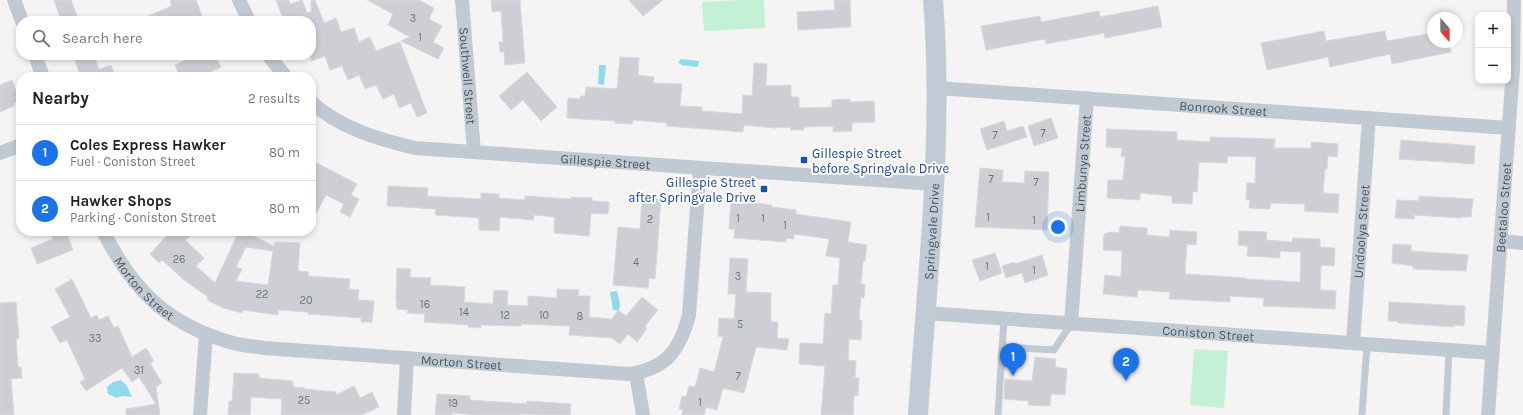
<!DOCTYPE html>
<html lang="en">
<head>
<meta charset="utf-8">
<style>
	body { margin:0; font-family:Karla,sans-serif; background:#f2f2f2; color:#222 }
	.controls { position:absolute; right:12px; top:12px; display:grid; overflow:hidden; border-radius:8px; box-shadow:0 2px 6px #0003 }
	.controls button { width:36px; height:36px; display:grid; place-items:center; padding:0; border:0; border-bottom:1px solid #e0e0e0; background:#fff; color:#222; font:20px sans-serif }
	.compass { position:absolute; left:1427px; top:12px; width:36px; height:36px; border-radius:50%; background:#fff; box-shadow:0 2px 6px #0003; rotate:159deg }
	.you { position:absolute; left:1058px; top:227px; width:14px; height:14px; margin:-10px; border:3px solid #fff; border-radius:50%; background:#1a73e8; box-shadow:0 0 0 6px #1a73e833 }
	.badge { display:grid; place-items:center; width:26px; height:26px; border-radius:50%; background:#1a73e8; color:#fff; font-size:13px; font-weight:700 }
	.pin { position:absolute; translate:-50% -33px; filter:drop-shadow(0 1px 2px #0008) }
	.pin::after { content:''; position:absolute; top:21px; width:14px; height:12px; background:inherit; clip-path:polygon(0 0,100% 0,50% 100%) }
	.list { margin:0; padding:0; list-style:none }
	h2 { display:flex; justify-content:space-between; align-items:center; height:52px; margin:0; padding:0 16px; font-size:17px }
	h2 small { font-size:13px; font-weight:400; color:#767676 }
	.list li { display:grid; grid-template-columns:26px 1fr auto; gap:12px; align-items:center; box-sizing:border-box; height:56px; padding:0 16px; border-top:1px solid #e0e0e0 }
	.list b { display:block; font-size:15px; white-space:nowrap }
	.list p { margin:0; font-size:13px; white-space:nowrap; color:#767676 }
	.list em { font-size:13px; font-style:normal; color:#767676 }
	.icon { flex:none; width:22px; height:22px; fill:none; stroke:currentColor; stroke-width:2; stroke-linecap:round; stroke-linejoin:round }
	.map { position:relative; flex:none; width:1523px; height:415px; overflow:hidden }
	.search { position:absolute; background:#fff; box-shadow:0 2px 6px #0003; left:16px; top:16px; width:300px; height:44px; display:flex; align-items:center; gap:10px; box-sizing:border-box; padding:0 14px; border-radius:16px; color:#767676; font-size:15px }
	.panel { position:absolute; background:#fff; box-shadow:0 2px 6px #0003; left:16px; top:72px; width:300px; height:164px; border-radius:16px }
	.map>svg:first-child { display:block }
	.green { fill:#c3f1d5 }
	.water { fill:#90daee }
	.building { fill:#cdcfd5; stroke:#d7d9de; fill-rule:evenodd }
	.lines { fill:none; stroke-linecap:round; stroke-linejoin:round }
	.service { stroke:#c1cad2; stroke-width:7 }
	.minor { stroke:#c1cad2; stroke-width:14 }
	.secondary { stroke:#c1cbd6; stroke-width:20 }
	.transit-dot { fill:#1a4fb4; stroke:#fff; stroke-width:1.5 }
	.labels { text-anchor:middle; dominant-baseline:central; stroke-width:4; stroke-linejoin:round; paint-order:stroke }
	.number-label { font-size:11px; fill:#6b747e }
	.street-label { font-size:13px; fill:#4a5661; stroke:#fff }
	.transit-label { font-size:13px; fill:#164399; stroke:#fff; text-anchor:start }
</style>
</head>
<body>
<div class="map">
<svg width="1523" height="415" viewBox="0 0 1523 415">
	<rect width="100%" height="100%" fill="#f5f3f3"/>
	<g class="green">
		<polygon points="742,0 764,0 765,28 704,31 702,2"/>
		<polygon points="1194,349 1228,351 1224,408 1190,405"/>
	</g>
	<g class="water">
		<polygon points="681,59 699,61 698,67 681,65 681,64 678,63"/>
		<polygon points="599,65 606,65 604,85 598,84"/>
		<polygon points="617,291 620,304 619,310 613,310 610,292"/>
		<polygon points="121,380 127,386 132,397 122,396 117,398 108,394 107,387 113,382"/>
	</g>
	<g class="building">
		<polygon points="54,0 71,0 79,21 61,21"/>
		<polygon points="170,0 196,0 204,21 136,21 172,6"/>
		<polygon points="276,0 289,0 290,4 302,0 307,13 311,12 311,0 315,0 324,23 336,18 341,32 354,28 359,42 370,37 376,51 400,42 427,113 417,117 411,103 399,108 394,94 383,99 376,85 365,89 359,75 348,80 342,66 330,70 325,56 311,61 311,21 284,21"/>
		<polygon points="367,0 419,0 434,8 429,19 442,26 433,42 444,48 438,59 401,41 410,37 388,25 393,14"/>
		<polygon points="491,0 520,0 525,63 505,65 504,52 500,52 499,42 503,42 501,11 492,12"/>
		<polygon points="629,0 663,0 643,16"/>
		<polygon points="834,0 850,0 851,27 798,30 797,12 835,10"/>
		<polygon points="1158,6 1162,27 1105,38 1104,33 1046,44 1045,39 986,50 981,26 1040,16 1041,22 1099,11 1100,17"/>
		<polygon points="1324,31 1326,41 1385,31 1387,41 1433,33 1433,42 1449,42 1451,52 1392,64 1390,54 1330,67 1328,57 1267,70 1261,43"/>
		<polygon points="83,55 94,55 99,69 111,65 115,77 81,77 74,58"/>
		<polygon points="197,55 215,55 221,67 199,77 180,77 175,65"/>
		<polygon points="620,57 639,58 638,75 654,77 653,83 682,84 680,106 702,107 702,111 742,114 743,95 752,96 754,63 767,64 766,86 791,85 791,97 799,97 799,108 832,107 832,100 850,99 850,102 874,101 875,122 852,123 852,131 833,132 833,126 804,127 804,130 791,130 790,127 774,128 744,125 743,132 667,126 667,123 633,120 632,124 615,123 615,121 567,118 568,98 580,99 580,96 585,96 586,87 617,89"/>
		<polygon points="527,72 557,107 541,121 523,100 511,110 499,96"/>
		<polygon points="12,80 20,101 13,103 14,106 0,112 0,85"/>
		<polygon points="1051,118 1058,138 1034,146 1028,126"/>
		<polygon points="1004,121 1007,131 1023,126 1027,137 987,150 980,129"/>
		<polygon points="1107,129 1177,132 1177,140 1210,142 1210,137 1275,139 1274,148 1311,148 1311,142 1338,144 1337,157 1328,156 1327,169 1325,169 1323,193 1339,194 1338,213 1304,211 1305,204 1271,203 1270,209 1249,208 1250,200 1246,200 1247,183 1255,183 1256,157 1227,156 1227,163 1199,162 1197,192 1193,191 1192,204 1172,203 1172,196 1140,193 1140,200 1107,198 1108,180 1123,180 1125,157 1121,156 1122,148 1106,147"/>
		<polygon points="1401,140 1475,146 1474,164 1399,159"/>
		<polygon points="311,160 357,184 351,195 359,199 350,217 340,212 344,204 326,195 311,223"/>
		<polygon points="980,168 1003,170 1002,182 1024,183 1025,171 1049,172 1047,230 975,227"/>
		<polygon points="388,186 428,188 427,196 481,199 481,193 499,194 499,198 525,200 525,196 571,199 571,197 592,198 592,201 609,202 608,214 591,213 589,236 554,233 555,217 534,215 533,220 500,217 499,231 479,230 479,218 435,215 436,209 387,206"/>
		<polygon points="1419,196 1473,199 1471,217 1462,217 1461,218 1414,215 1414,219 1395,218 1397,200 1419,201"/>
		<polygon points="642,198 661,199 655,279 649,278 648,288 613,285 618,227 640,229"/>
		<polygon points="731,200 772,205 772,207 796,210 796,214 851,222 848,242 867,245 865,261 863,261 861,284 865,284 864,298 861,297 859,320 862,321 861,340 849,339 848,360 856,361 855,378 859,378 858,396 854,395 853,415 821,415 825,366 799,364 800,343 823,344 825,313 831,314 833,285 838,285 840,258 826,256 829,239 794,234 794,239 786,238 786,242 734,238 735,229 729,229"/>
		<polygon points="1120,226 1147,228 1147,235 1169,237 1170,230 1197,232 1196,245 1187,244 1185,274 1246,278 1246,279 1283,281 1300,282 1301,252 1280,251 1280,258 1247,256 1248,246 1238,245 1239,231 1267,232 1266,240 1292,242 1293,238 1320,239 1320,247 1335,248 1334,266 1321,265 1320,290 1336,291 1335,309 1263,306 1264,298 1230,296 1230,302 1169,299 1170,292 1138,290 1137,297 1103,294 1105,275 1121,277 1122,251 1103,250 1104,234 1110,232 1119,233"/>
		<polygon points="49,231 64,231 65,234 67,234 73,250 37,264 31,248 53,239"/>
		<path d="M171 231H197L185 240 204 258 196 266 215 283 239 231H243L274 246 275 242 300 243 298 271 309 272 308 276 350 279 349 289 359 290 358 300 374 301 372 322H361V318L308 314V312L278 310V315L243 310 242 313 223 308 207 300 208 297 184 280 162 260 159 263 150 254ZM246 247 273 251 268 285 236 281 242 269 236 267Z"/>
		<polygon points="1393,244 1411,245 1411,251 1468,255 1466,271 1413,269 1413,266 1392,263"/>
		<polygon points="995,253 1002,273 980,281 972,260"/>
		<polygon points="1042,255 1048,275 1025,283 1022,273 1006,278 1002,266 1015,262 1015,264"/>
		<polygon points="730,258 748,259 746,292 771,293 771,322 778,322 777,338 789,339 787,350 756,347 744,393 723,388 717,410 706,407 704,415 682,415 683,410 679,409 682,396 686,397 689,386 695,387 700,368 714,372 723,337 718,336 719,318 734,319 736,294 728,294"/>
		<polygon points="397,268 411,269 410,277 431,278 430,285 465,287 464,302 493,304 494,290 508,291 507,305 528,306 528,296 557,298 557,289 579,290 578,296 590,296 589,317 612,319 618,310 626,316 642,297 658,310 645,326 647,329 637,342 628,334 620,344 612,338 569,335 570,326 521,324 521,326 481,325 481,328 468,327 468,325 424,322 425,314 407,313 408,310 397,309 396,297"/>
		<polygon points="72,279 91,318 97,315 99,320 108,316 114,328 118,326 132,357 146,348 154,361 150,363 162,383 156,387 160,415 126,415 126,409 156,404 139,377 132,382 122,368 86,391 80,382 85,379 67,340 60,343 51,327 70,317 55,289"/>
		<polygon points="16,302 19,338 16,339 18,367 21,367 22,378 11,379 14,415 0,415 0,303"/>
		<polygon points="1389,302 1465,306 1464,326 1454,325 1454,327 1398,323 1398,321 1388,321"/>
		<polygon points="1035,357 1056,359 1055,367 1067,369 1065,395 1051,394 1050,406 1028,405 1029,401 1004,399 1005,379 1032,381"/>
		<polygon points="234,373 259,374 259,378 293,381 293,387 305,388 305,389 336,392 336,395 354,386 360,398 372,392 379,407 361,415 281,415 282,399 251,397 250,415 228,415 229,401 232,401"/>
		<polygon points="437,394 470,396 470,400 527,404 527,401 571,404 570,415 521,414 520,415 477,415 452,413 452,415 435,415"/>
	</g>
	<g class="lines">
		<g class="service">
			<polyline points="1002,347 1054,350 1071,324"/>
			<polyline points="998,415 1004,319"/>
			<polyline points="1362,415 1367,345"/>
			<polyline points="1446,415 1449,350"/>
		</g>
		<g class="minor">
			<polyline points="14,0 22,21"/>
			<polyline points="239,0 249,21"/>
			<path id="s1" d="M462 0 474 152"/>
			<polyline points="35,55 43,77"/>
			<polyline points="268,55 286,77"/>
			<path id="s2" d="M937 88 1509 128"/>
			<path id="s3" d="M311 102C340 128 377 139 415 148L934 184"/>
			<polyline points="0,153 21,145"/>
			<path id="s4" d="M103 231C133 291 168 325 233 343 243 346 254 346 264 348L629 374C667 369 680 349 689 315L700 168"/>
			<polyline points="1501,241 1523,243"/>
			<path id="s5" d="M925 313 1492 353"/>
			<path id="s6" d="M1071 324 1087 98"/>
			<path id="s7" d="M1353 343 1369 118"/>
			<polyline points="636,373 643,415"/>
			<polyline points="200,415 206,334"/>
			<polyline points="404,415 407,358"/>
			<path id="s8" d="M1488 415 1513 69 1514 0"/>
		</g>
		<path class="secondary" id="s9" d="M918 415C927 278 944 137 933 0"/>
	</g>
	<g class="transit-dot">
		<rect x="800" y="156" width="8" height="8" rx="2"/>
		<rect x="760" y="185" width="8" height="8" rx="2"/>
	</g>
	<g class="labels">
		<g class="number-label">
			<text x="413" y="18">3</text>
			<text x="420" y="37">1</text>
			<text x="1043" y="133">7</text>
			<text x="995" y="135">7</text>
			<text x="991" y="179">7</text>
			<text x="1036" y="182">7</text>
			<text x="988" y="217">1</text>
			<text x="738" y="218">1</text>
			<text x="763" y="218">1</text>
			<text x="650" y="219">2</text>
			<text x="1034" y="220">1</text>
			<text x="785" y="225">1</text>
			<text x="179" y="259">26</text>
			<text x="636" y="262">4</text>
			<text x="987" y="266">1</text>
			<text x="1034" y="270">1</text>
			<text x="738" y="276">3</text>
			<text x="262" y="294">22</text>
			<text x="306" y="300">20</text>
			<text x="425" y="304">16</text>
			<text x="464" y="312">14</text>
			<text x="505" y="315">12</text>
			<text x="544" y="315">10</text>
			<text x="580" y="316">8</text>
			<text x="740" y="324">5</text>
			<text x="95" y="338">33</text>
			<text x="139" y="370">31</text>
			<text x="738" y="376">7</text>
			<text x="304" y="400">25</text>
			<text x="700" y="402">1</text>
			<text x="453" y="403">19</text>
		</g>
		<g class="street-label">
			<text stroke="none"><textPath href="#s1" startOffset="76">Southwell Street</textPath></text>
			<text stroke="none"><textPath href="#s2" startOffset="287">Bonrook Street</textPath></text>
			<text stroke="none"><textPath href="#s3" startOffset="306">Gillespie Street</textPath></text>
			<text stroke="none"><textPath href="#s6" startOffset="161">Limbunya Street</textPath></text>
			<text stroke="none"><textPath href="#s8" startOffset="208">Beetaloo Street</textPath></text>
			<text stroke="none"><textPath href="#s7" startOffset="112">Undoolya Street</textPath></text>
			<text stroke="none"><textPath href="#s9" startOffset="184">Springvale Drive</textPath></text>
			<text stroke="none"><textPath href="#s4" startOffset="71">Morton Street</textPath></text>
			<text stroke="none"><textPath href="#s5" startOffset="284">Coniston Street</textPath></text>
			<text stroke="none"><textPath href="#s4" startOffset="407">Morton Street</textPath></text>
		</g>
		<g class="transit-label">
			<text x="812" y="153">Gillespie Street<tspan x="812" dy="15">before Springvale Drive</tspan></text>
			<text x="756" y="182" text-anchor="end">Gillespie Street<tspan x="756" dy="15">after Springvale Drive</tspan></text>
		</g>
	</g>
</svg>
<div class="controls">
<button>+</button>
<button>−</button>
</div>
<svg class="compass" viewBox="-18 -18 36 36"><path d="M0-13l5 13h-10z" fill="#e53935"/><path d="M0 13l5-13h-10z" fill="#767676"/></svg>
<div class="you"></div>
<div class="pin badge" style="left:1013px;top:376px">1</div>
<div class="pin badge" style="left:1126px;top:381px">2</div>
<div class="search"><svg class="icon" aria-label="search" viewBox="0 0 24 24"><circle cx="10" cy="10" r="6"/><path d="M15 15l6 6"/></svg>Search here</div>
<section class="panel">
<h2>Nearby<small>2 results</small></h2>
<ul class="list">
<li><span class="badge">1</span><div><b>Coles Express Hawker</b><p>Fuel · Coniston Street</p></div><em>80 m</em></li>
<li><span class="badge">2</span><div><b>Hawker Shops</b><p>Parking · Coniston Street</p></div><em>80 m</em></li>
</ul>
</section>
</div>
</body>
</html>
